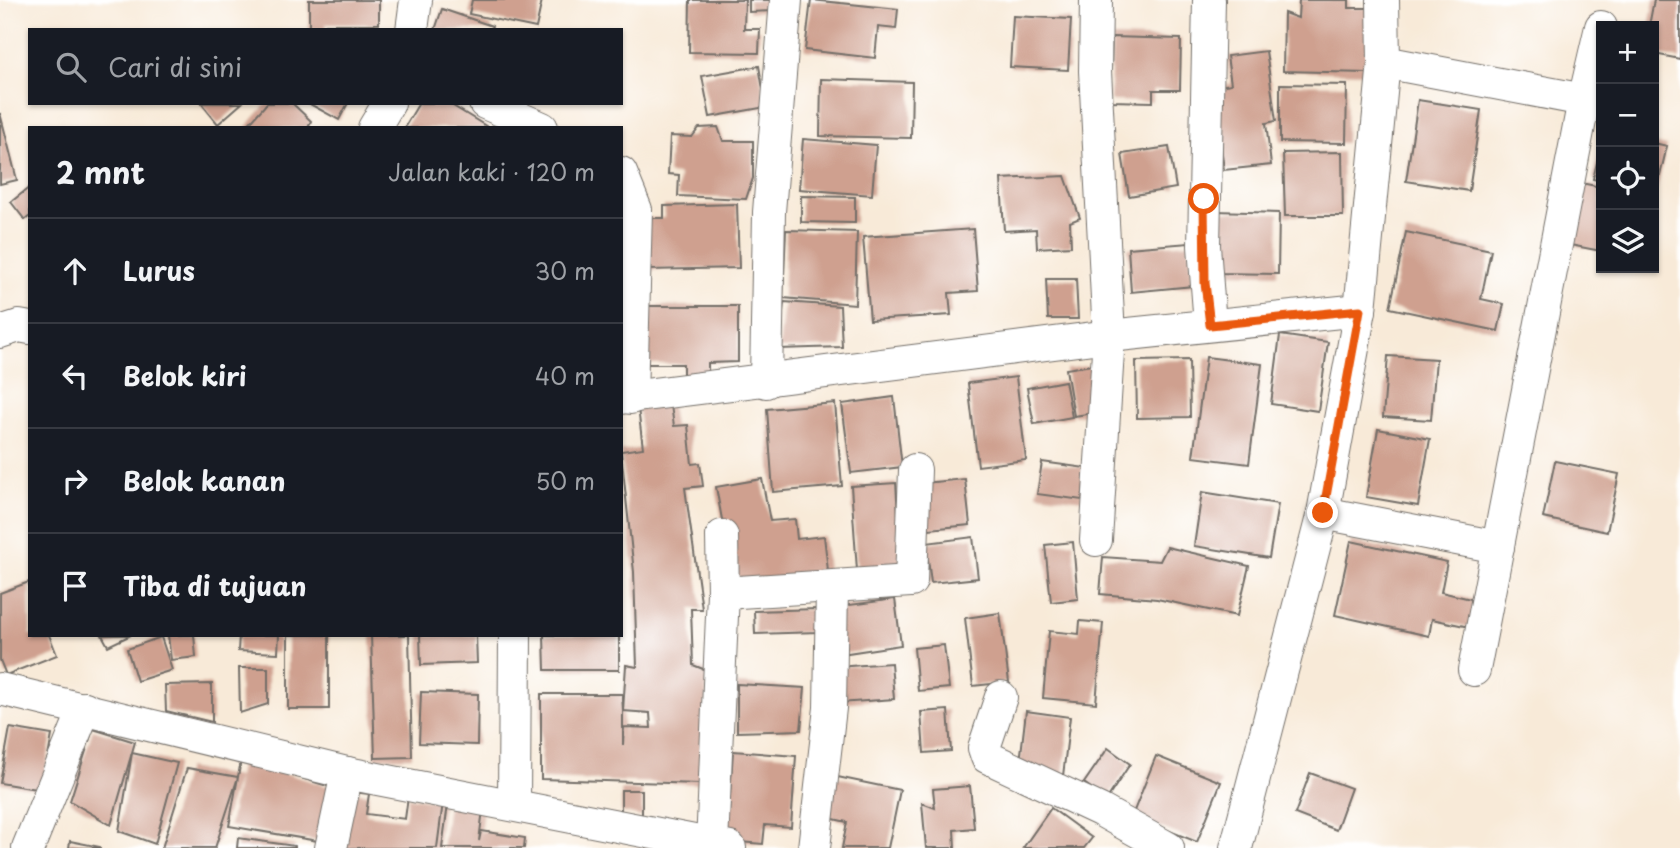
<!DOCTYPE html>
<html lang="id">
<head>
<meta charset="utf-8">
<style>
	body { margin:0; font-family:"Playpen Sans",sans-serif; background:#20242c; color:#f1f3f6 }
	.controls { position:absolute; right:21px; top:21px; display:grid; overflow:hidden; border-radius:0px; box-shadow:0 2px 5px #0004 }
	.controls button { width:63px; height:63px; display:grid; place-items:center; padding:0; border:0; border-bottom:2px solid #363941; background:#171b24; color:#f1f3f6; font:35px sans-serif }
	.stop { position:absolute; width:21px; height:21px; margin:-16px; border:5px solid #ea580c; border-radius:50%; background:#fff }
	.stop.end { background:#ea580c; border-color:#fff; box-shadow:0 2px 7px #0008 }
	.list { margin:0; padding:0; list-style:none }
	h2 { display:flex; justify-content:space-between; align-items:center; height:91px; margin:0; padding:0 28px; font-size:30px }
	h2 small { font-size:23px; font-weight:400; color:#9ea1a6 }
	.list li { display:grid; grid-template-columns:46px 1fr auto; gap:21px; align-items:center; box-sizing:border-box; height:105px; padding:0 28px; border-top:2px solid #363941 }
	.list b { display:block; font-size:26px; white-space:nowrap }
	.list em { font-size:23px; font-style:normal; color:#9ea1a6 }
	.icon { flex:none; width:38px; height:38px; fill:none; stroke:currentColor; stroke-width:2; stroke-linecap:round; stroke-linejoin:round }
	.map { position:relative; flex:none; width:1680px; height:848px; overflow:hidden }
	.search { position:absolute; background:#171b24; box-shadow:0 2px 5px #0004; left:28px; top:28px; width:595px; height:77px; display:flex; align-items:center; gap:18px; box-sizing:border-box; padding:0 24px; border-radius:0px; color:#9ea1a6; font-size:26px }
	.panel { position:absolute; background:#171b24; box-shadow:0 2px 5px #0004; left:28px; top:126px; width:595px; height:511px; border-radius:0px }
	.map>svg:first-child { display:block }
	.building { fill:#cfa08f; fill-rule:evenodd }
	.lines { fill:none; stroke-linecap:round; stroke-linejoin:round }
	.street-casing { stroke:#736e68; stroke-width:34 }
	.street { stroke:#fff; stroke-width:32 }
	.route { stroke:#ea580c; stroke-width:9 }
</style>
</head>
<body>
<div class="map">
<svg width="1680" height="848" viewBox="0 0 1680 848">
	<rect width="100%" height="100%" fill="#fff"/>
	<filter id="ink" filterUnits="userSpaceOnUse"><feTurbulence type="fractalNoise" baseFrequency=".0143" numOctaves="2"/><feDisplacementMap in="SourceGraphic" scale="14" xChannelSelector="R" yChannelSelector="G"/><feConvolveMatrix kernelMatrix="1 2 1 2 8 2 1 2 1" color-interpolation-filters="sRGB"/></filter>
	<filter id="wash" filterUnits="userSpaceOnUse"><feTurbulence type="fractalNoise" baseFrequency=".00686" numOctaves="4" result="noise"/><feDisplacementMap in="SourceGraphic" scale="28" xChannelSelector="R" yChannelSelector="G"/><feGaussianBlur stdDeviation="1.57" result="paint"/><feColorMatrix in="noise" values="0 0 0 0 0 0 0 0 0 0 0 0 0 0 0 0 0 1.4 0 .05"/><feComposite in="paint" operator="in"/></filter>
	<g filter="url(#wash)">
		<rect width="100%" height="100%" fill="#f8ead8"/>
		<g id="blocks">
			<g class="building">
				<polygon points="309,0 379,0 379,24 326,24 326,30 309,30"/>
				<polygon points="472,0 542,0 536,28 469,14"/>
				<polygon points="690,0 745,0 744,29 760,29 759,53 689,52"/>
				<polygon points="749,0 773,0 773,11 749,12"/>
				<polygon points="811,0 898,9 896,29 878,27 875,58 805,50"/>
				<polygon points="1299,0 1349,0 1349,8 1369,8 1368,73 1283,71 1284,13 1298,18"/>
				<polygon points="1654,0 1680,0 1680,59 1654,54 1654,26 1649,26"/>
				<polygon points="442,9 492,26 491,30 435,30"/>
				<polygon points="1013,16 1071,19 1068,70 1010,67"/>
				<polygon points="1112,37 1181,39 1180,90 1153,90 1153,102 1110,101"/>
				<polygon points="1266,51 1276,121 1266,123 1271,165 1224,170 1214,87 1231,84 1227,56"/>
				<polygon points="759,66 766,107 710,117 702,76"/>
				<polygon points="821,79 912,82 911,138 820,136"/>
				<polygon points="1280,84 1347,85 1346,143 1280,142"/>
				<polygon points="1418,100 1481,110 1469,191 1406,181"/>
				<polygon points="201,103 242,103 218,124"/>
				<polygon points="267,103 292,103 311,121 308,128 245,128"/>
				<polygon points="308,103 348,103 339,120"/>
				<polygon points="419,103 448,103 489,128 404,128"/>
				<polygon points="0,113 17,180 0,184"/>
				<polygon points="718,127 723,141 753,141 753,178 746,199 678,196 679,175 668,174 670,136 692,137 699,128"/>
				<polygon points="803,139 876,145 872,195 799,189"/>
				<polygon points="1654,143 1667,146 1655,197 1654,197"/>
				<polygon points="1169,147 1176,188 1129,196 1122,154"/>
				<polygon points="1600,150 1601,150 1601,181 1593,179"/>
				<polygon points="1342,152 1343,216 1285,216 1283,153"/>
				<polygon points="1065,176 1080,218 1070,222 1071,246 1037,248 1036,229 1004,231 1001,179"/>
				<polygon points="1581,183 1601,187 1601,251 1570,245"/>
				<polygon points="30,187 30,216 25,220 11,202"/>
				<polygon points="801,196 855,197 855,223 801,222"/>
				<polygon points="737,204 739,268 647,270 646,218 664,218 664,206"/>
				<polygon points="1216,211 1279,213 1278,274 1215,273"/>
				<polygon points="973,229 978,291 949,293 951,315 870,320 863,237"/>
				<polygon points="786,230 857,232 855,304 783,298"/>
				<polygon points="1406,232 1491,250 1481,299 1504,304 1498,331 1390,308"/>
				<polygon points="1189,243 1193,286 1131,292 1128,248"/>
				<polygon points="1046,279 1076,279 1078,319 1048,319"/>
				<polygon points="784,302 840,306 842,347 779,349"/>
				<polygon points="648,306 738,306 738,362 708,363 708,380 683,380 683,364 648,364"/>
				<polygon points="1280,335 1328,342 1318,411 1271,404"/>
				<polygon points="1388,356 1436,359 1431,420 1383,417"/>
				<polygon points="1206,357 1262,364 1249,464 1193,457"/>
				<polygon points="1189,360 1190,417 1137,418 1136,361"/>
				<polygon points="1092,365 1100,412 1074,416 1066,369"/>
				<polygon points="1016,377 1026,460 978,466 968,383"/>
				<polygon points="1065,381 1072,417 1034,424 1027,388"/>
				<polygon points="894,397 902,467 851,473 842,404"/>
				<polygon points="835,403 842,486 773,492 767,409"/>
				<path d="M671 405 674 426 688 425 692 464 700 463 703 486 685 488 702 609H691L693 665 708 671 700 784 541 779V694H622L623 711 626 665 637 667 634 572 621 451 643 448 638 408ZM623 711 650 713 651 728 624 727 623 745Z"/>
				<polygon points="1378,429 1430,439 1418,506 1366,497"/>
				<polygon points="1555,461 1619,474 1607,532 1543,518"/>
				<polygon points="1042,462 1086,468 1082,500 1037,494"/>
				<polygon points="762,479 770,521 795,519 797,539 824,536 829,579 735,590 716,487"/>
				<polygon points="965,479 970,525 929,529 924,483"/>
				<polygon points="896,483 902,581 858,584 851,486"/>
				<polygon points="1202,492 1278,504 1269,558 1194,546"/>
				<polygon points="973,537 978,578 931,583 926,543"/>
				<polygon points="1351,541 1447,562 1441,592 1475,600 1469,627 1432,619 1429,636 1335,615"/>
				<polygon points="1073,542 1078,599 1051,602 1045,545"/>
				<polygon points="1167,547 1249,566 1237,616 1157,599 1100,594 1103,557 1160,561"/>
				<polygon points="29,582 30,635 49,635 57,655 6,675 0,660 0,593"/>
				<polygon points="895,599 901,645 841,654 834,607"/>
				<polygon points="817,609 818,632 755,634 754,611"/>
				<polygon points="1000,613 1009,682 973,686 965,618"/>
				<polygon points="1080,621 1103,623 1096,703 1043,698 1049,631 1079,634"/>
				<polygon points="102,635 131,635 108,646"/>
				<polygon points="168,635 194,635 196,657 171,660"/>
				<polygon points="239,635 279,635 278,653 238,651"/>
				<rect x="288" y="635" width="41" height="74"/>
				<polygon points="371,635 409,635 412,757 375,758"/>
				<polygon points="420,635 476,635 477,663 421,665"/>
				<polygon points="544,635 619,635 619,670 545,670"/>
				<polygon points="161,637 172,670 137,681 127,649"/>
				<polygon points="944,645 949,688 918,691 914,648"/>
				<polygon points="891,663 894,699 839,703 836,667"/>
				<polygon points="239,668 268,668 268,704 240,713"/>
				<polygon points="212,684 212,722 166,711 165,685"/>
				<polygon points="737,684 805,688 801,730 737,732"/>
				<polygon points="421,692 478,694 477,745 419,743"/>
				<polygon points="948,710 951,751 924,753 921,712"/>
				<polygon points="1026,711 1070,717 1063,776 1019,771"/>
				<polygon points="10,728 52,735 42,790 0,783"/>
				<polygon points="93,729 135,742 111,825 70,801"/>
				<polygon points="1108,748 1130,764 1107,799 1084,783"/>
				<polygon points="733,751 796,756 791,827 765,825 763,844 727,841"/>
				<polygon points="132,753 177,763 155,844 119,831"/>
				<polygon points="1156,756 1221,782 1197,842 1132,816"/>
				<polygon points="241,760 334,788 318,841 229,826 238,777 215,848 162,848 187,768 238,777"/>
				<polygon points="1310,773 1351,788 1336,830 1295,814"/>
				<polygon points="828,775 900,790 888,848 842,848 847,822 820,816"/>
				<polygon points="970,786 974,828 954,830 955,848 926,848 922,803 935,808 933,789"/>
				<polygon points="621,790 642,790 642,817 621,812"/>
				<polygon points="353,792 369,794 366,814 405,819 408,797 443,802 437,848 345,848"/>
				<polygon points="448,804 483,809 479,841 481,831 525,838 524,848 442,848"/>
				<polygon points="1051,808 1092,838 1084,848 1023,848"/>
				<polygon points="238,838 295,846 295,848 237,848"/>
				<polygon points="70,841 100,847 100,848 69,848"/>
			</g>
		</g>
	</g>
	<g filter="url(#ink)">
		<use href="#blocks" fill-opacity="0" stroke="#736e68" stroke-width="2"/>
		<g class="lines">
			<g class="street-casing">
				<g id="street">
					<polyline points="1209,0 1204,246 1210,325"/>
					<polyline points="1383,0 1384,62"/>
					<polyline points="412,30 416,0"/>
					<polyline points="485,103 542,128"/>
					<polyline points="374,128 389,103"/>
					<polyline points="621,173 636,210 631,398"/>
					<polyline points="0,332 19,326 30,328"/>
					<polyline points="766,382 769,212 786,0"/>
					<polyline points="621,398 1109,336 1360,310"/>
					<polyline points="1323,513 1498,547"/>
					<polyline points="1096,540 1109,336 1095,71 1096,0"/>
					<polyline points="723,593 911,581 915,470"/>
					<polyline points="1474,670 1584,100"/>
					<polyline points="0,689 347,773 730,848"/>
					<polyline points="1001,697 984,748 987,757 1100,810 1168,848"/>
					<polyline points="514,804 515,635"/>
					<polyline points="712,845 723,593 722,536"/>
					<polyline points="28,848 85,708"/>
					<polyline points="331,848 347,773"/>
					<polyline points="814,848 830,708 832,587"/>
					<polyline points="1236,848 1323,513 1360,310 1384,62 1584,100 1601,27"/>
				</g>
			</g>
			<use href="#street" class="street"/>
		</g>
	</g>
	<g class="lines" filter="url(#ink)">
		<polyline class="route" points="1204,199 1205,283 1210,325 1360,310 1323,513"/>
	</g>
</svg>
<div class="controls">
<button>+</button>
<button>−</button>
<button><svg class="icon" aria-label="locate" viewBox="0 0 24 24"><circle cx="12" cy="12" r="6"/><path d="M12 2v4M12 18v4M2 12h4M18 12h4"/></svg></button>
<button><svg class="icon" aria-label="layers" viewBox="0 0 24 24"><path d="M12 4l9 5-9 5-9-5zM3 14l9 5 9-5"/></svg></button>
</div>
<div class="stop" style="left:1204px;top:199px"></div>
<div class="stop end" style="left:1323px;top:513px"></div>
<div class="search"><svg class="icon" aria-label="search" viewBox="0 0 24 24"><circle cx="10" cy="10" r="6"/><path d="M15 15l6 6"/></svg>Cari di sini</div>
<section class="panel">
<h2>2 mnt<small>Jalan kaki · 120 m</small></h2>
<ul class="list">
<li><svg class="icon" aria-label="ahead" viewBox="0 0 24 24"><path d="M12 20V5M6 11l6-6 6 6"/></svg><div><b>Lurus</b></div><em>30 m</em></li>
<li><svg class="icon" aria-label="left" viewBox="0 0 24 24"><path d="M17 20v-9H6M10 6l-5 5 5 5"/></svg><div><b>Belok kiri</b></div><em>40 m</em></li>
<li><svg class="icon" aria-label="right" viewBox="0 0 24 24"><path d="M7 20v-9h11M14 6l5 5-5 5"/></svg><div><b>Belok kanan</b></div><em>50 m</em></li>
<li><svg class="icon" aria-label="arrive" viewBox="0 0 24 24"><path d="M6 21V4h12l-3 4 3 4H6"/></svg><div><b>Tiba di tujuan</b></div></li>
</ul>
</section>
</div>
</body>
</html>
